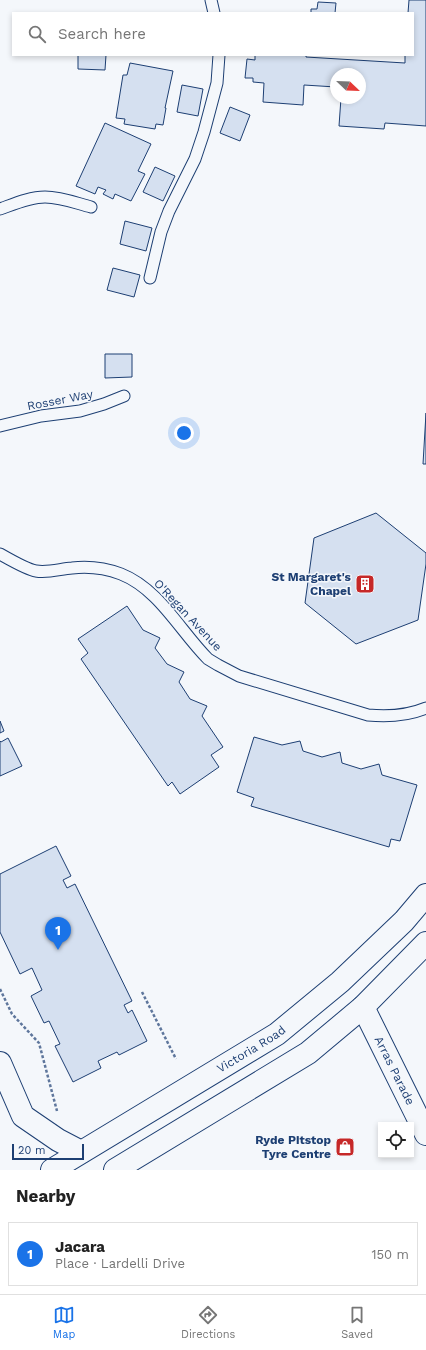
<!DOCTYPE html>
<html lang="en">
<head>
<meta charset="utf-8">
<style>
	body { margin:0; font-family:"Work Sans",sans-serif; background:#f6f6f6; color:#222 }
	.controls { position:absolute; right:12px; bottom:12px; display:grid; overflow:hidden; border-radius:0px; box-shadow:0 2px 6px #0003 }
	.controls button { width:36px; height:36px; display:grid; place-items:center; padding:0; border:0; border-bottom:1px solid #e0e0e0; background:#fff; color:#222; font:20px sans-serif }
	.compass { position:absolute; left:330px; top:68px; width:36px; height:36px; border-radius:50%; background:#fff; box-shadow:0 2px 6px #0003; rotate:113deg }
	.scale { position:absolute; left:12px; bottom:10px; width:72px; box-sizing:border-box; padding-left:4px; border:2px solid #1d3f73; border-top:0; font-size:11px; line-height:14px; white-space:nowrap; color:#1d3f73; -webkit-text-stroke:3px #f4f7fb; paint-order:stroke }
	.you { position:absolute; left:184px; top:433px; width:14px; height:14px; margin:-10px; border:3px solid #fff; border-radius:50%; background:#1a73e8; box-shadow:0 0 0 6px #1a73e833 }
	.badge { display:grid; place-items:center; width:26px; height:26px; border-radius:50%; background:#1a73e8; color:#fff; font-size:13px; font-weight:700 }
	.pin { position:absolute; translate:-50% -33px; filter:drop-shadow(0 1px 2px #0008) }
	.pin::after { content:''; position:absolute; top:21px; width:14px; height:12px; background:inherit; clip-path:polygon(0 0,100% 0,50% 100%) }
	.list { margin:0; padding:0; list-style:none }
	h2 { display:flex; justify-content:space-between; align-items:center; height:52px; margin:0; padding:0 16px; font-size:17px }
	h2 small { font-size:13px; font-weight:400; color:#767676 }
	.list li { display:grid; grid-template-columns:26px 1fr auto; gap:12px; align-items:center; box-sizing:border-box; height:64px; margin:0 8px 8px; padding:0 8px; border:1px solid #e0e0e0; border-radius:0px }
	.list b { display:block; font-size:15px; white-space:nowrap }
	.list p { margin:0; font-size:13px; white-space:nowrap; color:#767676 }
	.list em { font-size:13px; font-style:normal; color:#767676 }
	.icon { flex:none; width:22px; height:22px; fill:none; stroke:currentColor; stroke-width:2; stroke-linecap:round; stroke-linejoin:round }
	.map { position:relative; flex:none; width:426px; height:1170px; overflow:hidden }
	.search { position:absolute; background:#fff; box-shadow:0 2px 6px #0003; left:12px; right:12px; top:12px; height:44px; display:flex; align-items:center; gap:10px; box-sizing:border-box; padding:0 14px; border-radius:0px; color:#767676; font-size:15px }
	.sheet { height:124px; background:#fff }
	nav { display:flex; justify-content:space-around; align-items:center; box-sizing:border-box; height:56px; border-top:1px solid #e0e0e0; background:#fff; font-size:11px; color:#767676 }
	nav a { display:grid; justify-items:center; gap:2px }
	nav .on { color:#1a73e8 }
	.map>svg:first-child { display:block }
	.building { fill:#d5e0f0; stroke:#1d3f73 }
	.lines { fill:none; stroke-linecap:round; stroke-linejoin:round }
	.service-casing { stroke:#1d3f73; stroke-width:13 }
	.minor-casing { stroke:#1d3f73; stroke-width:24 }
	.trunk-casing { stroke:#1d3f73; stroke-width:24 }
	.path { stroke:#5e769c; stroke-width:2.5; stroke-dasharray:3 2; stroke-linecap:butt }
	.service { stroke:#f4f7fb; stroke-width:11 }
	.minor { stroke:#f4f7fb; stroke-width:22 }
	.trunk { stroke:#f4f7fb; stroke-width:22 }
	.labels { text-anchor:middle; dominant-baseline:central; stroke-width:3; stroke-linejoin:round; paint-order:stroke }
	.street-label { font-size:12px; fill:#1d3f73; stroke:#f4f7fb }
	.poi-label { font-size:12px; font-weight:bold; fill:#1d3f73; stroke:#f4f7fb; text-anchor:end }
</style>
</head>
<body>
<div class="map">
<svg width="426" height="1170" viewBox="0 0 426 1170">
	<rect width="100%" height="100%" fill="#f4f7fb"/>
	<g class="building">
		<polygon points="409,0 426,0 426,126 385,123 384,129 339,126 341,98 360,98 360,74 336,74 336,87 304,85 303,105 263,102 264,83 253,82 253,78 245,78 247,59 255,60 255,55 306,55 306,57 405,63 405,55 413,55 413,13 408,13"/>
		<polygon points="318,2 336,3 335,13 311,13 311,9 317,9"/>
		<polygon points="78,55 106,55 105,70 78,69"/>
		<polygon points="130,63 173,71 165,108 166,108 163,125 156,124 155,129 124,124 125,119 116,118 123,75 127,75"/>
		<polygon points="182,85 203,89 198,116 177,112"/>
		<polygon points="230,107 250,115 240,141 220,133"/>
		<polygon points="105,123 151,144 138,171 145,174 131,201 115,194 113,199 103,194 106,190 98,187 95,194 76,186"/>
		<polygon points="155,167 175,176 163,201 143,192"/>
		<polygon points="125,221 152,228 146,251 120,244"/>
		<polygon points="113,268 140,275 134,297 107,290"/>
		<polygon points="105,354 132,354 132,377 105,378"/>
		<polygon points="426,413 426,464 423,464"/>
		<polygon points="376,513 426,553 426,564 418,620 356,644 305,603 314,538"/>
		<polygon points="127,606 143,630 160,638 155,648 167,664 184,672 179,682 190,699 207,706 202,716 223,747 211,755 219,767 180,794 172,782 168,786 81,659 88,653 78,639"/>
		<polygon points="0,721 4,731 0,733"/>
		<polygon points="254,737 282,745 300,741 303,751 322,757 340,752 342,763 361,769 379,764 382,775 417,785 400,841 391,839 389,847 251,806 254,798 237,792"/>
		<polygon points="8,738 22,766 0,776 0,741 1,742"/>
		<polygon points="56,846 71,876 63,880 67,888 75,884 132,1001 124,1005 128,1013 132,1010 147,1041 119,1055 117,1052 98,1061 101,1068 73,1082 55,1046 60,1044 49,1021 44,1023 31,996 42,990 32,968 20,974 0,932 0,874"/>
	</g>
	<g class="lines">
		<g class="service-casing">
			<g id="service">
				<polyline points="211,0 214,13"/>
				<path d="M0 209C14 204 30 197 45 197 61 197 76 203 91 207"/>
				<polyline points="150,278 161,232 169,211 195,159 204,132 217,83 219,55"/>
				<polyline points="0,426 41,416 80,411 104,404 124,396"/>
				<path d="M0 554C7 558 28 570 36 571 48 573 60 569 72 568 89 566 105 568 121 574 159 589 180 631 208 659L218 665 239 676 368 715C389 717 407 716 426 708"/>
			</g>
		</g>
		<g class="minor-casing">
			<g id="minor">
				<path id="s1" d="M363 1007 426 1134"/>
				<polyline points="0,1063 23,1116 58,1140 81,1152"/>
			</g>
		</g>
		<g class="trunk-casing">
			<g id="trunk">
				<path id="s2" d="M52 1170 277 1034 340 982 404 921 426 895"/>
				<polyline points="115,1170 308,1053 363,1007 426,943"/>
			</g>
		</g>
		<g class="path">
			<polyline points="0,989 12,1014 39,1043 57,1111"/>
			<polyline points="142,992 176,1059"/>
		</g>
		<use href="#service" class="service"/>
		<use href="#minor" class="minor"/>
		<use href="#trunk" class="trunk"/>
	</g>
	<defs>
		<g id="building-square" transform="scale(1)"><rect x="-9" y="-9" width="18" height="18" rx="4" fill="#c62828" stroke="#f4f7fb"/><path d="M-4-6H4V6H1V3H-1V6H-4ZM-2.5-4.3h1.7v1.8h-1.7ZM.8-4.3h1.7v1.8H.8ZM-2.5-1h1.7V.8h-1.7ZM.8-1h1.7V.8H.8Z" fill="#fff"/></g>
		<g id="shop-square" transform="scale(1)"><rect x="-9" y="-9" width="18" height="18" rx="4" fill="#c62828" stroke="#f4f7fb"/><path d="M-5-2.5h2.3a2.7 3.5 0 0 1 5.4 0H5L5.5 6h-11ZM-1.5-2.5h3a1.5 2.3 0 0 0-3 0Z" fill="#fff"/></g>
	</defs>
	<g fill-rule="evenodd">
		<use href="#building-square" x="365" y="584"/>
		<use href="#shop-square" x="345" y="1147"/>
	</g>
	<g class="labels">
		<g class="street-label">
			<text transform="translate(60 400) rotate(-11)">Rosser Way</text>
			<text transform="translate(188 615) rotate(47)">O'Regan Avenue</text>
			<text stroke="none"><textPath href="#s2" startOffset="233">Victoria Road</textPath></text>
			<text stroke="none"><textPath href="#s1" startOffset="71">Arras Parade</textPath></text>
		</g>
		<g class="poi-label">
			<text x="351" y="577">St Margaret's<tspan x="351" dy="14">Chapel</tspan></text>
			<text x="331" y="1140">Ryde Pitstop<tspan x="331" dy="14">Tyre Centre</tspan></text>
		</g>
	</g>
</svg>
<div class="controls">
<button><svg class="icon" aria-label="locate" viewBox="0 0 24 24"><circle cx="12" cy="12" r="6"/><path d="M12 2v4M12 18v4M2 12h4M18 12h4"/></svg></button>
</div>
<svg class="compass" viewBox="-18 -18 36 36"><path d="M0-13l5 13h-10z" fill="#e53935"/><path d="M0 13l5-13h-10z" fill="#767676"/></svg>
<div class="scale">20 m</div>
<div class="you"></div>
<div class="pin badge" style="left:58px;top:950px">1</div>
<div class="search"><svg class="icon" aria-label="search" viewBox="0 0 24 24"><circle cx="10" cy="10" r="6"/><path d="M15 15l6 6"/></svg>Search here</div>
</div>
<section class="sheet">
<h2>Nearby<small></small></h2>
<ul class="list">
<li><span class="badge">1</span><div><b>Jacara</b><p>Place · Lardelli Drive</p></div><em>150 m</em></li>
</ul>
</section>
<nav>
<a class="on"><svg class="icon" aria-label="map" viewBox="0 0 24 24"><path d="M3 6l6-2 6 2 6-2v14l-6 2-6-2-6 2zM9 4v14M15 6v14"/></svg>Map</a>
<a><svg class="icon" aria-label="directions" viewBox="0 0 24 24"><path d="M12 3l9 9-9 9-9-9zM9 14v-3h6M13 9l2 2-2 2"/></svg>Directions</a>
<a><svg class="icon" aria-label="saved" viewBox="0 0 24 24"><path d="M7 4h10v16l-5-4-5 4z"/></svg>Saved</a>
</nav>
</body>
</html>
